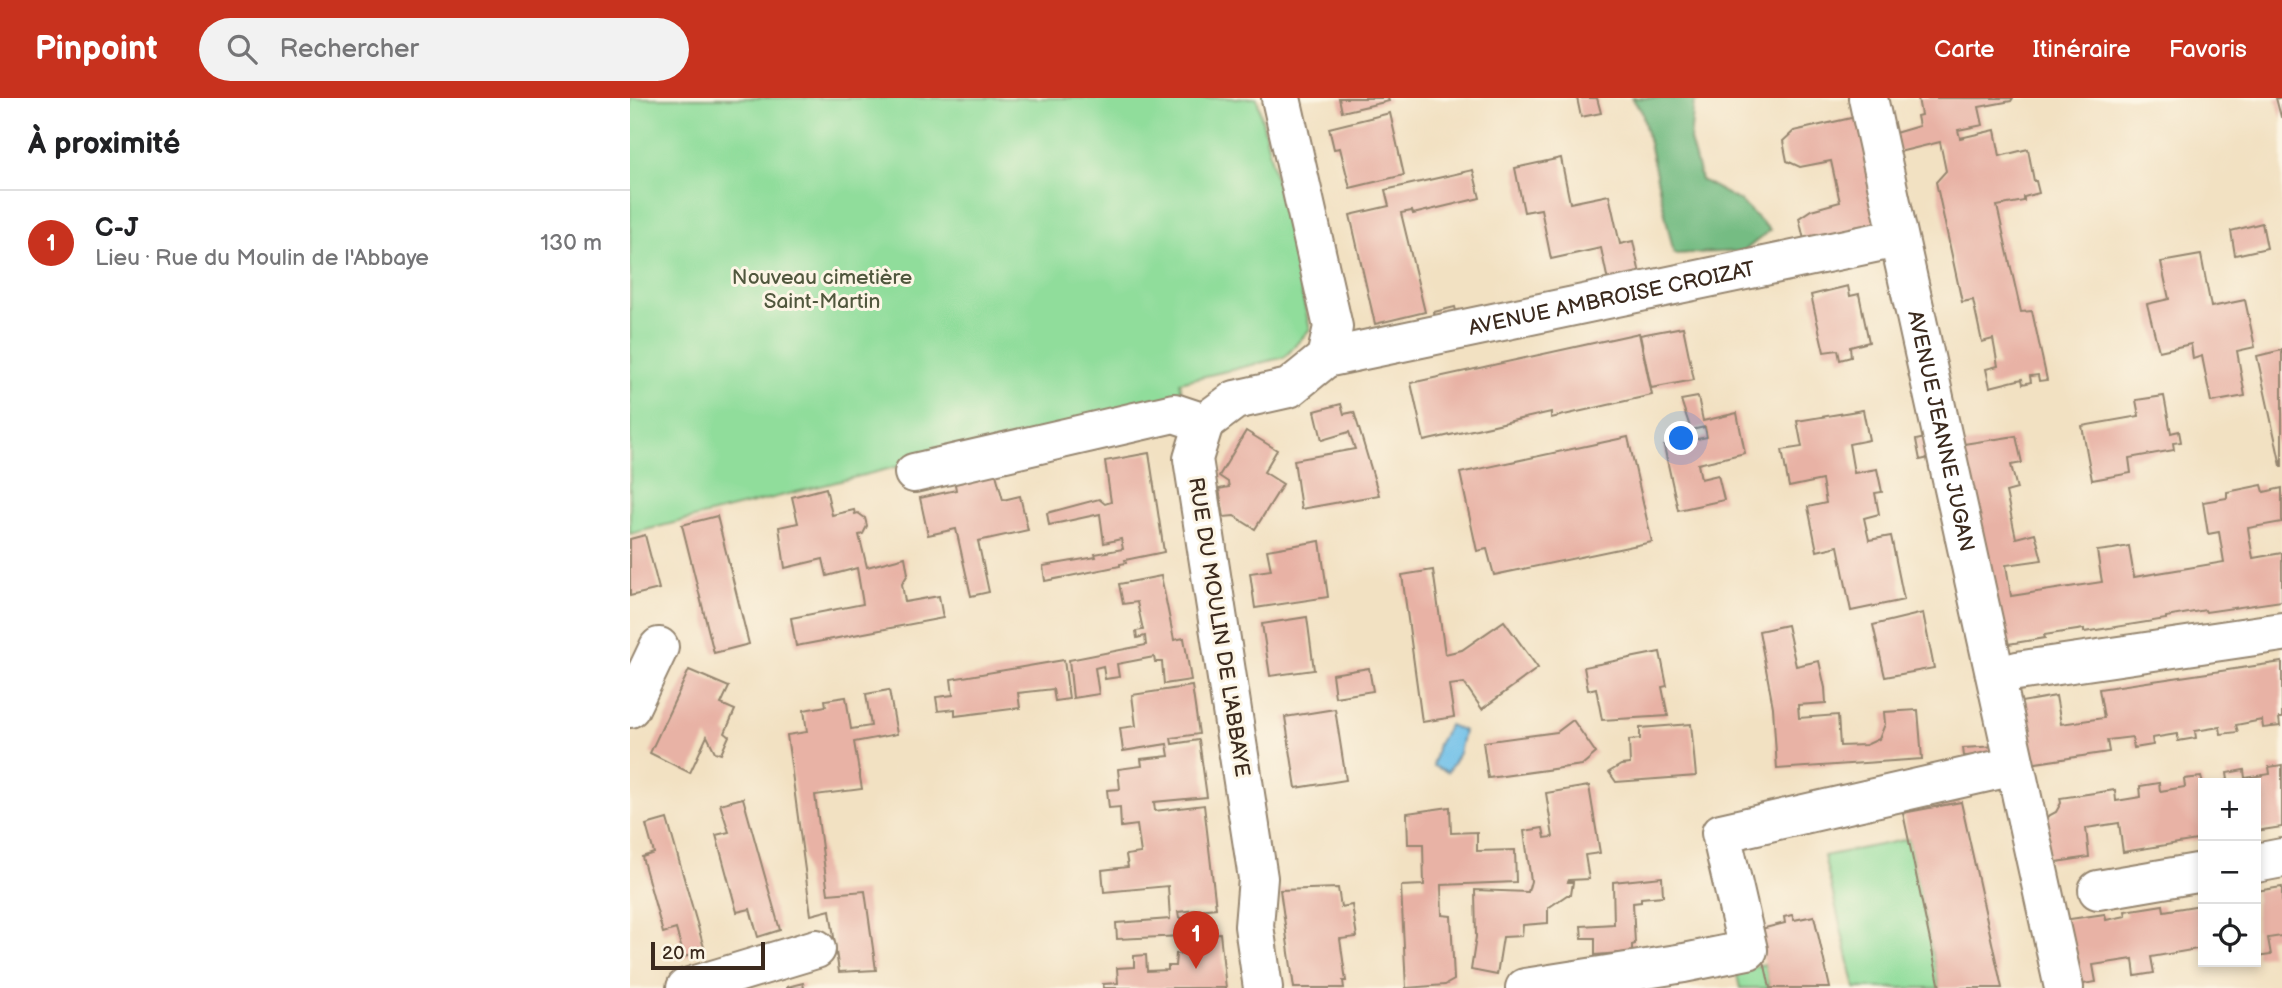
<!DOCTYPE html>
<html lang="fr">
<head>
<meta charset="utf-8">
<style>
	body { margin:0; font-family:"Balsamiq Sans",sans-serif; background:#f2f2f2; color:#202124 }
	.controls { position:absolute; right:21px; bottom:21px; display:grid; overflow:hidden; border-radius:0px; box-shadow:0 4px 10px #0003 }
	.controls button { width:63px; height:63px; display:grid; place-items:center; padding:0; border:0; border-bottom:2px solid #e0e0e0; background:#fff; color:#202124; font:35px sans-serif }
	.scale { position:absolute; left:21px; bottom:18px; width:114px; box-sizing:border-box; padding-left:7px; border:4px solid #3b2a1e; border-top:0; font-size:19px; line-height:24px; white-space:nowrap; color:#3b2a1e; -webkit-text-stroke:5px #fcf5e5; paint-order:stroke }
	.you { position:absolute; left:1052px; top:341px; width:24px; height:24px; margin:-18px; border:5px solid #fff; border-radius:50%; background:#1a73e8; box-shadow:0 0 0 10px #1a73e833 }
	.badge { display:grid; place-items:center; width:46px; height:46px; border-radius:50%; background:#c8321e; color:#fff; font-size:23px; font-weight:700 }
	.pin { position:absolute; translate:-50% -58px; filter:drop-shadow(0 2px 4px #0008) }
	.pin::after { content:''; position:absolute; top:37px; width:24px; height:21px; background:inherit; clip-path:polygon(0 0,100% 0,50% 100%) }
	.list { margin:0; padding:0; list-style:none }
	h2 { display:flex; justify-content:space-between; align-items:center; height:91px; margin:0; padding:0 28px; font-size:30px }
	h2 small { font-size:23px; font-weight:400; color:#757577 }
	.list li { display:grid; grid-template-columns:46px 1fr auto; gap:21px; align-items:center; box-sizing:border-box; height:105px; padding:0 28px; border-top:2px solid #e0e0e0 }
	.list b { display:block; font-size:26px; white-space:nowrap }
	.list p { margin:0; font-size:23px; white-space:nowrap; color:#757577 }
	.list em { font-size:23px; font-style:normal; color:#757577 }
	.icon { flex:none; width:38px; height:38px; fill:none; stroke:currentColor; stroke-width:2; stroke-linecap:round; stroke-linejoin:round }
	.map { position:relative; flex:none; width:1652px; height:890px; overflow:hidden }
	header { display:flex; align-items:center; gap:42px; box-sizing:border-box; height:98px; padding:0 35px; background:#c8321e; color:#fff }
	header strong { font-size:33px }
	nav { display:flex; gap:38px; margin-inline-start:auto; font-size:24px }
	.search { width:490px; height:63px; background:#f2f2f2; display:flex; align-items:center; gap:18px; box-sizing:border-box; padding:0 24px; border-radius:38px; color:#757577; font-size:26px }
	main { display:flex }
	aside { flex:1; background:#fff }
	.map>svg:first-child { display:block }
	.green { fill:#90dd9b; stroke:#66845c; stroke-width:2 }
	.forest { fill:#74bc83; stroke:#587350; stroke-width:2 }
	.water { fill:#6ec0e9; stroke:#547584; stroke-width:2 }
	.building { fill:#e8b2a5 }
	.lines { fill:none; stroke-linecap:round; stroke-linejoin:round }
	.minor-casing { stroke:#968670; stroke-width:42 }
	.minor { stroke:#fff; stroke-width:38 }
	.labels { text-anchor:middle; dominant-baseline:central; stroke-width:6; stroke-linejoin:round; paint-order:stroke }
	.park-label { font-size:21px; fill:#50573d; stroke:#fcf5e5 }
	.street-label { font-size:21px; fill:#3b2a1e; stroke:#fcf5e5 }
</style>
</head>
<body>
<header>
<strong>Pinpoint</strong>
<div class="search"><svg class="icon" aria-label="search" viewBox="0 0 24 24"><circle cx="10" cy="10" r="6"/><path d="M15 15l6 6"/></svg>Rechercher</div>
<nav><a>Carte</a><a>Itinéraire</a><a>Favoris</a></nav>
</header>
<main>
<aside>
<h2>À proximité<small></small></h2>
<ul class="list">
<li><span class="badge">1</span><div><b>C-J</b><p>Lieu · Rue du Moulin de l'Abbaye</p></div><em>130 m</em></li>
</ul>
</aside>
<div class="map">
<svg width="1652" height="890" viewBox="0 0 1652 890">
	<rect width="100%" height="100%" fill="#fcf5e5"/>
	<filter id="ink" filterUnits="userSpaceOnUse"><feTurbulence type="fractalNoise" baseFrequency=".0143" numOctaves="2"/><feDisplacementMap in="SourceGraphic" scale="14" xChannelSelector="R" yChannelSelector="G"/><feConvolveMatrix kernelMatrix="1 2 1 2 8 2 1 2 1" color-interpolation-filters="sRGB"/></filter>
	<filter id="wash" filterUnits="userSpaceOnUse"><feTurbulence type="fractalNoise" baseFrequency=".00686" numOctaves="4" result="noise"/><feDisplacementMap in="SourceGraphic" scale="28" xChannelSelector="R" yChannelSelector="G"/><feGaussianBlur stdDeviation="1.57" result="paint"/><feColorMatrix in="noise" values="0 0 0 0 0 0 0 0 0 0 0 0 0 0 0 0 0 1.4 0 .05"/><feComposite in="paint" operator="in"/></filter>
	<g filter="url(#wash)">
		<rect width="100%" height="100%" fill="#f2e1c2"/>
		<g class="green">
			<polygon points="0,0 627,0 680,231 655,259 550,284 552,297 0,436"/>
			<polygon points="1279,741 1310,890 1225,890 1194,758"/>
			<polygon points="1135,866 1140,890 1110,890 1106,873"/>
		</g>
		<polygon class="forest" points="1002,0 1073,0 1064,4 1060,42 1071,82 1110,103 1140,132 1114,153 1044,156 1012,14"/>
		<polygon class="water" points="819,627 834,633 829,655 818,674 803,668 808,646"/>
		<g id="blocks">
			<g class="building">
				<polygon points="709,0 758,0 759,3 712,14"/>
				<polygon points="947,0 967,0 971,15 951,19"/>
				<polygon points="1288,0 1383,0 1381,3 1349,9 1353,27 1328,32 1330,40 1365,32 1370,58 1398,51 1404,83 1406,83 1409,95 1394,99 1394,103 1367,108 1391,214 1402,213 1417,282 1409,283 1408,277 1400,278 1401,284 1393,286 1392,281 1360,289 1356,271 1368,268 1363,241 1352,244 1343,202 1332,204 1306,84 1316,73 1310,44 1269,54 1265,35 1289,28 1287,18 1291,17"/>
				<polygon points="1646,0 1652,0 1652,19 1651,19"/>
				<polygon points="760,15 774,77 720,90 710,50 704,51 699,30"/>
				<polygon points="1230,18 1254,130 1175,146 1169,120 1181,112 1210,104 1201,63 1170,69 1157,63 1153,43 1164,33"/>
				<polygon points="931,60 940,105 979,97 990,146 1003,143 1011,181 979,188 971,150 921,161 911,111 894,114 885,70"/>
				<polygon points="843,72 850,100 783,116 782,113 771,115 795,214 745,226 720,117 759,108 755,92"/>
				<polygon points="1632,125 1637,150 1605,157 1601,133"/>
				<polygon points="1571,157 1581,209 1615,202 1625,249 1607,253 1615,298 1581,304 1572,258 1563,261 1561,246 1529,253 1517,206 1539,201 1531,164"/>
				<polygon points="1218,188 1220,198 1229,196 1239,244 1220,249 1221,259 1210,262 1208,252 1194,254 1181,197"/>
				<polygon points="825,209 828,220 807,225 804,214"/>
				<polygon points="1053,229 1064,282 1021,290 1010,237"/>
				<polygon points="1009,235 1022,297 921,320 921,314 794,343 781,285"/>
				<polygon points="1652,252 1652,368 1651,368 1627,258"/>
				<polygon points="1534,298 1541,335 1549,333 1551,344 1543,345 1544,352 1499,360 1501,375 1462,382 1452,328 1509,318 1506,302"/>
				<polygon points="1068,299 1073,323 1107,315 1115,355 1068,366 1071,381 1088,377 1094,402 1048,412 1034,348 1077,339 1075,329 1061,332 1051,302"/>
				<polygon points="711,306 714,316 724,314 749,397 671,411 664,362 725,351 719,334 692,342 685,313"/>
				<polygon points="1233,312 1239,342 1219,346 1224,375 1247,371 1252,394 1245,395 1249,416 1234,420 1239,442 1261,438 1274,502 1221,513 1208,448 1187,453 1178,409 1196,405 1192,382 1159,389 1152,352 1172,349 1167,323"/>
				<polygon points="616,333 647,352 634,374 653,386 625,431 604,418 594,419 589,391 599,389 598,384 589,378"/>
				<polygon points="1386,338 1392,365 1381,367 1387,391 1376,394 1386,440 1405,435 1412,462 1376,467 1381,498 1472,484 1467,453 1483,451 1499,448 1504,479 1594,464 1589,434 1578,436 1573,404 1597,400 1597,394 1632,387 1634,394 1652,390 1652,424 1618,430 1620,443 1623,460 1652,455 1652,503 1576,514 1575,512 1536,519 1536,521 1454,534 1454,531 1414,537 1415,540 1372,547 1327,347"/>
				<polygon points="998,339 1022,444 864,477 857,451 847,453 830,375"/>
				<polygon points="1300,339 1304,359 1290,362 1286,342"/>
				<polygon points="519,355 534,454 495,462 496,465 490,466 490,468 415,483 413,468 466,459 465,456 493,451 491,441 474,445 470,416 419,427 417,415 469,401 475,406 481,404 475,363"/>
				<polygon points="363,365 373,402 390,398 398,432 348,443 359,494 341,498 326,431 298,437 290,400 326,392 323,375"/>
				<polygon points="196,390 202,417 224,412 225,416 228,415 235,420 237,428 233,436 229,437 237,469 275,459 278,476 272,486 275,504 309,498 313,520 166,548 161,520 233,506 227,470 197,478 193,461 155,470 149,429 168,425 162,399"/>
				<polygon points="87,418 119,546 84,555 52,427"/>
				<polygon points="15,437 29,491 0,498 0,441"/>
				<polygon points="690,443 698,499 625,510 620,475 641,472 637,452"/>
				<polygon points="803,472 815,556 832,552 874,523 908,570 852,611 834,585 819,587 824,619 792,624 772,477"/>
				<polygon points="531,478 544,542 554,540 561,582 534,586 532,564 525,564 524,559 487,566 489,579 475,581 473,568 465,570 469,596 443,600 439,562 516,547 515,538 507,540 506,533 513,532 507,504 493,506 489,486"/>
				<polygon points="1293,515 1304,570 1255,579 1243,527"/>
				<polygon points="677,519 684,572 640,578 632,526"/>
				<polygon points="1157,527 1166,568 1189,563 1195,590 1196,605 1168,607 1169,620 1208,617 1210,648 1236,647 1249,641 1255,626 1254,614 1288,612 1292,661 1147,671 1143,609 1129,533"/>
				<polygon points="1030,554 1037,588 1032,589 1038,618 972,622 966,590 958,592 954,569"/>
				<polygon points="434,562 439,601 425,603 423,591 388,595 390,610 325,618 325,611 308,613 306,599 323,597 321,581"/>
				<polygon points="1652,564 1652,620 1649,620 1650,628 1633,630 1632,622 1606,627 1608,634 1591,636 1590,629 1565,633 1566,640 1548,643 1547,636 1522,640 1523,647 1504,650 1502,639 1477,642 1479,654 1399,666 1385,605 1426,598 1431,626 1474,620 1469,591"/>
				<polygon points="739,570 743,593 705,599 702,576"/>
				<polygon points="59,572 99,589 91,606 105,612 95,635 99,638 91,656 85,654 77,638 60,675 20,655"/>
				<polygon points="562,588 569,636 541,640 542,646 569,642 577,699 524,704 525,713 574,707 586,810 548,814 549,820 552,820 552,838 487,841 486,825 540,821 538,788 474,794 472,772 498,769 496,757 511,755 507,727 491,729 490,709 479,710 477,692 490,691 488,671 512,668 511,661 539,658 537,646 493,653 490,630 506,628 502,597"/>
				<polygon points="259,592 267,636 224,644 232,691 185,697 198,796 235,793 246,872 209,874 200,812 181,817 157,637 177,634 174,612 196,608 195,602 216,599 221,631 241,628 236,596"/>
				<polygon points="705,611 716,682 666,690 655,619"/>
				<polygon points="943,622 966,655 952,667 858,680 853,644 927,634"/>
				<polygon points="1061,626 1066,678 986,684 979,674 991,667 1000,666 999,642 1010,641 1010,630"/>
				<polygon points="1368,648 1369,657 1334,658 1333,650"/>
				<polygon points="1652,667 1652,729 1626,733 1626,685 1589,684 1598,682 1597,675 1614,672 1615,680 1640,676 1639,669"/>
				<polygon points="1571,679 1573,686 1573,741 1493,754 1489,725 1456,730 1459,759 1420,765 1411,722 1426,714 1431,705 1430,700 1485,692 1486,703 1511,699 1510,688 1529,685 1530,693 1555,689 1554,681"/>
				<polygon points="959,688 970,755 955,757 959,781 939,782 938,784 943,784 941,797 937,797 918,810 918,825 893,827 892,838 873,839 867,877 841,872 846,839 845,792 898,794 901,783 894,733 913,730 915,740 923,739 916,695"/>
				<polygon points="113,700 150,832 128,839 120,811 107,814 86,737 99,734 90,706"/>
				<polygon points="1331,704 1372,890 1310,890 1273,715"/>
				<polygon points="820,709 821,735 847,734 847,753 885,752 886,784 811,787 812,817 821,818 824,882 815,887 776,890 771,788 794,787 793,746 778,746 777,715"/>
				<polygon points="37,721 75,853 54,859 46,831 33,835 12,759 24,755 16,727"/>
				<polygon points="1032,779 1033,798 1011,800 1011,804 1003,805 1005,846 1002,847 1002,854 965,857 965,840 952,840 951,828 984,826 983,784"/>
				<polygon points="1652,789 1652,838 1638,840 1641,857 1626,859 1626,793"/>
				<polygon points="708,790 711,809 722,807 727,839 710,841 716,883 713,883 714,890 664,890 650,792"/>
				<polygon points="1570,801 1573,801 1573,850 1521,859 1524,875 1505,878 1503,861 1463,867 1466,884 1447,887 1433,822 1475,816 1476,822 1496,818 1495,813 1533,807 1534,813 1571,807"/>
				<polygon points="1162,817 1164,822 1184,818 1200,890 1140,890 1127,832 1155,825 1154,819"/>
				<polygon points="590,835 596,890 474,890 473,886 488,885 487,870 504,869 504,858 516,857 517,873 538,872 538,868 545,868 546,856 555,855 554,837"/>
				<polygon points="173,885 174,890 157,890 157,889"/>
			</g>
		</g>
	</g>
	<g filter="url(#ink)">
		<use href="#blocks" fill-opacity="0" stroke="#968670" stroke-width="2"/>
		<g class="lines">
			<g class="minor-casing">
				<g id="minor">
					<path id="s1" d="M1238 0 1434 890"/>
					<path id="s2" d="M696 260 1268 140"/>
					<polyline points="284,375 544,315 574,325"/>
					<polyline points="1387,573 1652,534"/>
					<polyline points="0,610 29,549"/>
					<polyline points="1626,765 1652,760"/>
					<polyline points="1468,792 1573,774"/>
					<polyline points="56,890 186,851"/>
					<polyline points="633,890 624,828 628,780 563,361 574,325 605,302 659,290 696,260 703,229 651,0"/>
					<polyline points="895,890 1054,865 1118,852 1091,735 1384,668"/>
				</g>
			</g>
			<use href="#minor" class="minor"/>
		</g>
	</g>
	<g class="labels">
		<g class="park-label">
			<text x="192" y="179">Nouveau cimetière<tspan x="192" dy="24">Saint-Martin</tspan></text>
		</g>
		<g class="street-label">
			<text stroke="none"><textPath href="#s2" startOffset="292">AVENUE AMBROISE CROIZAT</textPath></text>
			<text stroke="none"><textPath href="#s1" startOffset="341">AVENUE JEANNE JUGAN</textPath></text>
			<text transform="translate(589 529) rotate(81)">RUE DU MOULIN DE L'ABBAYE</text>
		</g>
	</g>
</svg>
<div class="controls">
<button>+</button>
<button>−</button>
<button><svg class="icon" aria-label="locate" viewBox="0 0 24 24"><circle cx="12" cy="12" r="6"/><path d="M12 2v4M12 18v4M2 12h4M18 12h4"/></svg></button>
</div>
<div class="scale">20 m</div>
<div class="you"></div>
<div class="pin badge" style="left:566px;top:871px">1</div>
</div>
</main>
</body>
</html>
